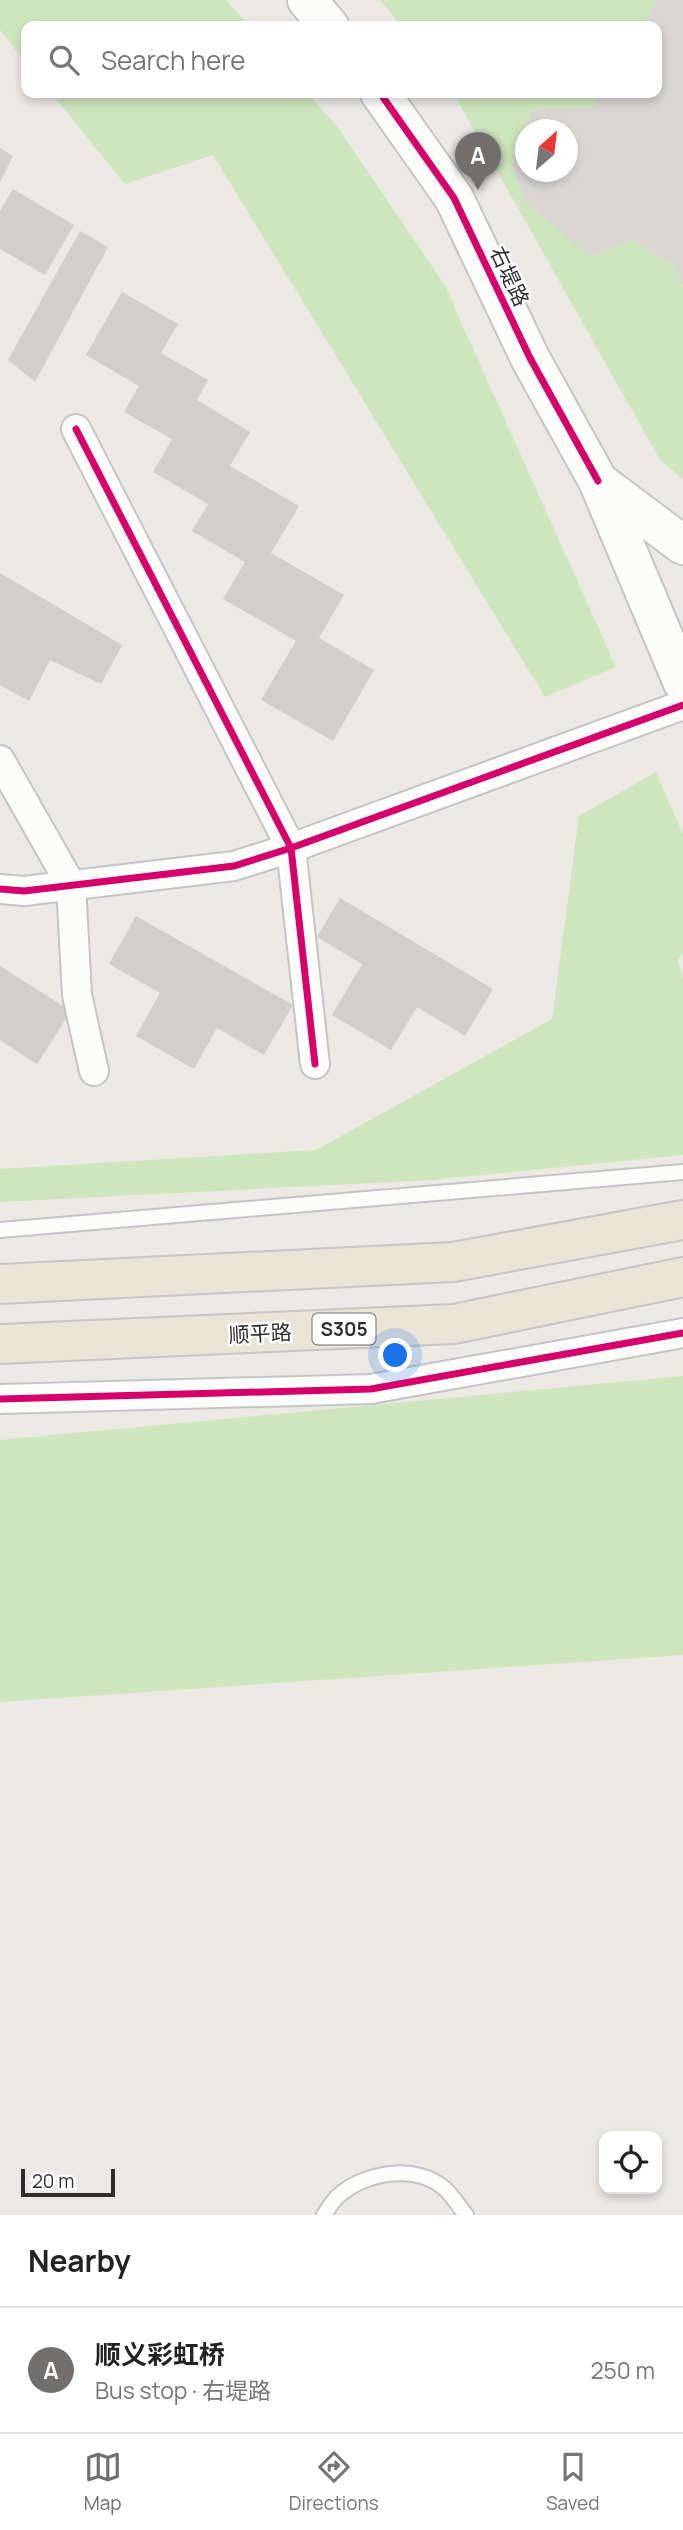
<!DOCTYPE html>
<html lang="en">
<head>
<meta charset="utf-8">
<style>
	body { margin:0; font-family:Manrope,"Noto Sans SC",sans-serif; background:#f2f2f2; color:#222 }
	.controls { position:absolute; right:21px; bottom:21px; display:grid; overflow:hidden; border-radius:14px; box-shadow:0 4px 10px #0003 }
	.controls button { width:63px; height:63px; display:grid; place-items:center; padding:0; border:0; border-bottom:2px solid #e0e0e0; background:#fff; color:#222; font:35px sans-serif }
	.compass { position:absolute; left:515px; top:119px; width:63px; height:63px; border-radius:50%; background:#fff; box-shadow:0 4px 10px #0003; rotate:28deg }
	.scale { position:absolute; left:21px; bottom:18px; width:94px; box-sizing:border-box; padding-left:7px; border:4px solid #2e2e2e; border-top:0; font-size:19px; line-height:24px; white-space:nowrap; color:#2e2e2e; -webkit-text-stroke:5px #fff; paint-order:stroke }
	.you { position:absolute; left:396px; top:1356px; width:24px; height:24px; margin:-18px; border:5px solid #fff; border-radius:50%; background:#1a73e8; box-shadow:0 0 0 10px #1a73e833 }
	.badge { display:grid; place-items:center; width:46px; height:46px; border-radius:50%; background:#706f6e; color:#fff; font-size:23px; font-weight:700 }
	.pin { position:absolute; translate:-50% -58px; filter:drop-shadow(0 2px 4px #0008) }
	.pin::after { content:''; position:absolute; top:37px; width:24px; height:21px; background:inherit; clip-path:polygon(0 0,100% 0,50% 100%) }
	.list { margin:0; padding:0; list-style:none }
	h2 { display:flex; justify-content:space-between; align-items:center; height:91px; margin:0; padding:0 28px; font-size:30px }
	h2 small { font-size:23px; font-weight:400; color:#767676 }
	.list li { display:grid; grid-template-columns:46px 1fr auto; gap:21px; align-items:center; box-sizing:border-box; height:126px; padding:0 28px; border-top:2px solid #e0e0e0 }
	.list b { display:block; font-size:26px; white-space:nowrap }
	.list p { margin:0; font-size:23px; white-space:nowrap; color:#767676 }
	.list em { font-size:23px; font-style:normal; color:#767676 }
	.icon { flex:none; width:38px; height:38px; fill:none; stroke:currentColor; stroke-width:2; stroke-linecap:round; stroke-linejoin:round }
	.map { position:relative; flex:none; width:683px; height:2215px; overflow:hidden }
	.search { position:absolute; background:#fff; box-shadow:0 4px 10px #0003; left:21px; right:21px; top:21px; height:77px; display:flex; align-items:center; gap:18px; box-sizing:border-box; padding:0 24px; border-radius:14px; color:#767676; font-size:26px }
	.sheet { height:217px; background:#fff }
	nav { display:flex; justify-content:space-around; align-items:center; box-sizing:border-box; height:98px; border-top:2px solid #e0e0e0; background:#fff; font-size:19px; color:#767676 }
	nav a { display:grid; justify-items:center; gap:4px }
	nav .on { color:#706f6e }
	.map>svg:first-child { display:block }
	.green { fill:#cee6be }
	.plaza { fill:#dad6d2; fill-rule:evenodd }
	.building { fill:#d1cecb }
	.lines { fill:none; stroke-linecap:round; stroke-linejoin:round }
	.service-casing { stroke:#c5c4c5; stroke-width:18 }
	.minor-casing { stroke:#c5c4c5; stroke-width:32 }
	.secondary-casing { stroke:#c5c4c5; stroke-width:42 }
	.primary-casing { stroke:#c6c5c4; stroke-width:42 }
	.service { stroke:#fcfcfb; stroke-width:14 }
	.minor { stroke:#fcfcfb; stroke-width:28 }
	.secondary { stroke:#fcfcfb; stroke-width:38 }
	.primary { stroke:#e8e4d6; stroke-width:38 }
	.cycleway-casing { stroke:#fff; stroke-width:11 }
	.cycleway { stroke:#d6006c; stroke-width:7 }
	.labels { text-anchor:middle; dominant-baseline:central; stroke-width:5; stroke-linejoin:round; paint-order:stroke }
	.shield { fill:#fff; stroke:#6d6d6d; stroke-width:2 }
	.shield-label { font-size:19px; font-weight:bold; fill:#2e2e2e }
	.street-label { font-size:21px; fill:#2e2e2e; stroke:#fff }
</style>
</head>
<body>
<div class="map">
<svg width="683" height="2215" viewBox="0 0 683 2215">
	<rect width="100%" height="100%" fill="#ece8e4"/>
	<g class="green">
		<polygon points="0,0 226,0 249,26 26,26 26,63 0,30"/>
		<polygon points="380,0 673,0 653,26 401,26"/>
		<polygon points="51,93 307,93 336,125 444,284 616,667 545,697 213,155 125,184"/>
		<polygon points="453,93 603,93 591,108 532,110 512,166 672,264 683,286 683,479 660,460"/>
		<polygon points="656,772 683,834 683,953 678,960 683,980 683,1155 432,1180 0,1202 0,1169 316,1150 552,1019 579,816"/>
		<polygon points="683,1376 683,1655 0,1702 0,1440"/>
	</g>
	<path class="plaza" d="M658 0H683V286L672 264 632 240 590 257 525 202 512 166 532 109 591 108 601 93H657V26H642ZM526 130H568V172H526Z"/>
	<g class="building">
		<polygon points="0,148 13,156 0,182"/>
		<polygon points="13,189 74,225 45,275 0,249 0,211"/>
		<polygon points="80,231 108,247 35,382 8,360"/>
		<polygon points="122,292 178,324 161,353 208,380 197,400 250,432 230,466 299,506 271,553 344,595 319,638 374,670 333,741 261,700 296,641 223,599 245,562 192,531 208,504 153,472 172,439 124,412 139,386 86,355"/>
		<polygon points="0,573 122,645 101,684 50,660 29,701 0,685"/>
		<polygon points="340,898 493,989 465,1036 417,1007 391,1050 332,1015 362,964 317,937"/>
		<polygon points="136,916 293,1005 264,1055 217,1028 194,1069 136,1036 160,993 109,964"/>
		<polygon points="0,966 71,1011 37,1064 0,1040"/>
	</g>
	<g class="lines">
		<g class="service-casing">
			<g id="service">
				<polyline points="0,1230 683,1172"/>
				<path d="M324 2215C328 2209 332 2202 337 2197 364 2172 416 2163 445 2189 453 2196 459 2207 466 2215"/>
			</g>
		</g>
		<g class="minor-casing">
			<g id="minor">
				<polyline points="76,429 291,848 315,1064"/>
				<polyline points="0,760 71,885 77,995 94,1071"/>
				<polyline points="0,889 24,891 234,866 291,848 683,705"/>
				<polyline points="0,1399 371,1389 683,1333"/>
			</g>
		</g>
		<g class="secondary-casing">
			<g id="secondary">
				<polyline points="307,0 329,26"/>
				<polyline points="380,93 454,198 530,358 598,481 683,683"/>
				<polyline points="599,482 683,545"/>
			</g>
		</g>
		<g class="primary-casing">
			<g id="primary">
				<polyline points="0,1284 453,1262 683,1220"/>
				<polyline points="0,1344 454,1324 683,1277"/>
			</g>
		</g>
		<use href="#service" class="service"/>
		<use href="#minor" class="minor"/>
		<use href="#secondary" class="secondary"/>
		<use href="#primary" class="primary"/>
		<g class="cycleway-casing">
			<g id="cycleway">
				<polyline points="380,93 454,198 530,358 598,481"/>
				<polyline points="76,429 291,848 315,1064"/>
				<polyline points="0,889 24,891 234,866 291,848 683,705"/>
				<polyline points="0,1399 371,1389 683,1333"/>
			</g>
		</g>
		<use href="#cycleway" class="cycleway"/>
	</g>
	<g class="labels">
		<rect class="shield" x="312.5" y="1313.5" width="63" height="31" rx="5"/>
		<g class="shield-label">
			<text x="344" y="1329">S305</text>
		</g>
		<g class="street-label">
			<text transform="translate(510 276) rotate(65)">右堤路</text>
			<text transform="translate(260 1333) rotate(-3)">顺平路</text>
		</g>
	</g>
</svg>
<div class="controls">
<button><svg class="icon" aria-label="locate" viewBox="0 0 24 24"><circle cx="12" cy="12" r="6"/><path d="M12 2v4M12 18v4M2 12h4M18 12h4"/></svg></button>
</div>
<svg class="compass" viewBox="-18 -18 36 36"><path d="M0-13l5 13h-10z" fill="#e53935"/><path d="M0 13l5-13h-10z" fill="#767676"/></svg>
<div class="scale">20 m</div>
<div class="you"></div>
<div class="pin badge" style="left:478px;top:190px">A</div>
<div class="search"><svg class="icon" aria-label="search" viewBox="0 0 24 24"><circle cx="10" cy="10" r="6"/><path d="M15 15l6 6"/></svg>Search here</div>
</div>
<section class="sheet">
<h2>Nearby<small></small></h2>
<ul class="list">
<li><span class="badge">A</span><div><b>顺义彩虹桥</b><p>Bus stop · 右堤路</p></div><em>250 m</em></li>
</ul>
</section>
<nav>
<a class="on"><svg class="icon" aria-label="map" viewBox="0 0 24 24"><path d="M3 6l6-2 6 2 6-2v14l-6 2-6-2-6 2zM9 4v14M15 6v14"/></svg>Map</a>
<a><svg class="icon" aria-label="directions" viewBox="0 0 24 24"><path d="M12 3l9 9-9 9-9-9zM9 14v-3h6M13 9l2 2-2 2"/></svg>Directions</a>
<a><svg class="icon" aria-label="saved" viewBox="0 0 24 24"><path d="M7 4h10v16l-5-4-5 4z"/></svg>Saved</a>
</nav>
</body>
</html>
